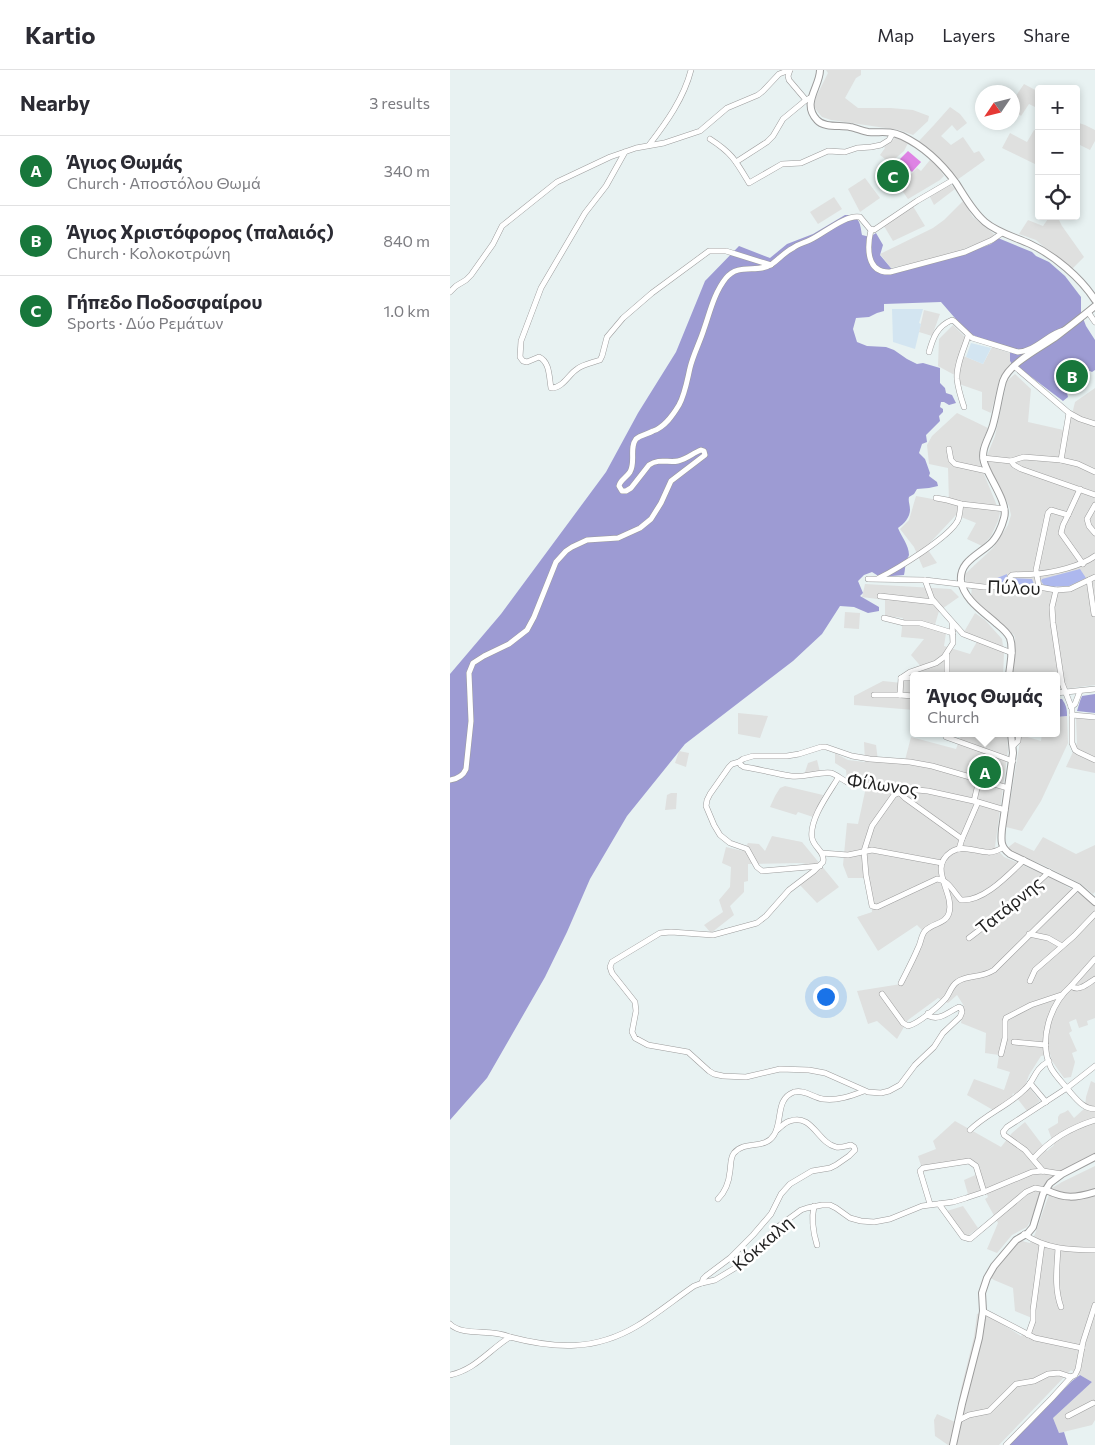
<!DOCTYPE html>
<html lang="en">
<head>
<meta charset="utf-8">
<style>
	body { margin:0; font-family:Commissioner,sans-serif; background:#f2f2f3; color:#2b2b33 }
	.controls { position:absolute; right:15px; top:15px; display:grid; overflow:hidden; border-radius:5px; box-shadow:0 2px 8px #0003 }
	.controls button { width:45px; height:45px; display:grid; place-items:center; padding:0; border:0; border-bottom:1px solid #e1e1e2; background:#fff; color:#2b2b33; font:25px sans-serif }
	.compass { position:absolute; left:525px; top:15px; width:45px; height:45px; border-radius:50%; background:#fff; box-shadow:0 2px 8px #0003; rotate:235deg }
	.you { position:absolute; left:375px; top:926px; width:18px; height:18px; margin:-12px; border:4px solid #fff; border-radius:50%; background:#1a73e8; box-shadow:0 0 0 8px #1a73e833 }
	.badge { display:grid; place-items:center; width:32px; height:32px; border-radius:50%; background:#18773b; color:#fff; font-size:16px; font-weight:700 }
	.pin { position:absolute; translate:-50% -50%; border:2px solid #fff; box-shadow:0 1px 5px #0006 }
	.popup { position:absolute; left:460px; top:602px; width:150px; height:65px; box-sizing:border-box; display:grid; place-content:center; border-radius:5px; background:#fff; filter:drop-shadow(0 1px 4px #0005); font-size:16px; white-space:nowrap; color:#7c7c81 }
	.popup b { font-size:19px; color:#2b2b33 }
	.popup::after { content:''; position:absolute; left:50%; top:100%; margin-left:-10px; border:10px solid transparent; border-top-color:#fff }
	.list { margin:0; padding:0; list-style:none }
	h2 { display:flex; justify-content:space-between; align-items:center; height:65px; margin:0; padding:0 20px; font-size:21px }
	h2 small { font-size:16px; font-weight:400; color:#7c7c81 }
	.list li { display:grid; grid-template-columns:32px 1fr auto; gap:15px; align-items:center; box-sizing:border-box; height:70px; padding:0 20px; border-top:1px solid #e1e1e2 }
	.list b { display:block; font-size:19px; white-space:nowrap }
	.list p { margin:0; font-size:16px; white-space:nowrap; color:#7c7c81 }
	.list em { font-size:16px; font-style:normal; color:#7c7c81 }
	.icon { flex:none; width:28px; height:28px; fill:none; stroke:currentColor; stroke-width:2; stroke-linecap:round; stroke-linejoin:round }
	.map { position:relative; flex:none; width:645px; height:1375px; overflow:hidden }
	header { display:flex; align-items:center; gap:30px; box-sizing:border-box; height:70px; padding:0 25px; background:#fff; border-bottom:1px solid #e1e1e2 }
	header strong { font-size:24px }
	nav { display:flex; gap:28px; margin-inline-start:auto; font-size:18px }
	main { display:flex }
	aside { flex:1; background:#fff }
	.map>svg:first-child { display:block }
	.residential { fill:#dfe0df }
	.farmland { fill:#d3e5f1 }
	.grass { fill:#adb8ee }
	.forest { fill:#9d9bd3 }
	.pitch { fill:#de83e4 }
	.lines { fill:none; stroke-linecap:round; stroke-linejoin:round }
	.minor-casing { stroke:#9c9c9c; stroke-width:6 }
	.tertiary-casing { stroke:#9c9c9c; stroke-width:8 }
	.minor { stroke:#fff; stroke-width:5 }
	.tertiary { stroke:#fff; stroke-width:6 }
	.labels { text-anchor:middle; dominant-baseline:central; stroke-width:5; stroke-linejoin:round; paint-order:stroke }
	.street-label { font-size:18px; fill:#222; stroke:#fff }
</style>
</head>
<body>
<header>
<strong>Kartio</strong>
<nav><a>Map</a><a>Layers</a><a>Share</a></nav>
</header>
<main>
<aside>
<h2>Nearby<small>3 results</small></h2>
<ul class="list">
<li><span class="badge">A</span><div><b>Άγιος Θωμάς</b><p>Church · Αποστόλου Θωμά</p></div><em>340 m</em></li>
<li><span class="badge">B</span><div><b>Άγιος Χριστόφορος (παλαιός)</b><p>Church · Κολοκοτρώνη</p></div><em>840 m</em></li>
<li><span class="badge">C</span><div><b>Γήπεδο Ποδοσφαίρου</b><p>Sports · Δύο Ρεμάτων</p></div><em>1.0 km</em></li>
</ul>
</aside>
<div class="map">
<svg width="645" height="1375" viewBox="0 0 645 1375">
	<rect width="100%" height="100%" fill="#e8f2f2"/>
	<g class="residential">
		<polygon points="376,0 411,0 411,5 406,8 395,28 408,38 441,38 463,40 479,46 478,51 463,65 449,60 381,50 372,47 367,41 364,36 366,27 378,3"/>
		<polygon points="574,14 589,22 589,39 579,34 571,46 563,39 563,30"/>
		<polygon points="500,37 510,44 517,53 507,61 502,55 491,66 501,75 513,67 524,83 529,81 535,90 507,110 495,94 469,71 484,55"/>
		<polygon points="629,53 635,55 645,60 645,71 640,80 626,73 626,55"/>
		<polygon points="584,60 589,62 589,96 552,78 560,63 577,72"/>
		<polygon points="446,65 458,73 454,81 440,93 430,85 435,78 434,77 444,69"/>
		<polygon points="480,90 488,97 494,106 490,110 458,129 449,116 467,98 471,101"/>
		<polygon points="415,108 430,128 410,142 398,119"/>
		<polygon points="500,114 505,119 484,135 480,127"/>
		<polygon points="384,127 392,139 368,154 360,142"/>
		<polygon points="513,131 523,147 544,164 541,169 524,175 499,185 441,198 430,184 483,158 494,150"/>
		<polygon points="461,133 475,156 443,171 431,151"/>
		<polygon points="600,146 607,146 612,156 634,187 621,200 586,170 569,164 578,150 593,156"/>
		<polygon points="474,240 490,244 482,266 469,262"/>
		<polygon points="503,255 515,267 511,285 533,294 542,277 560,283 560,291 562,294 550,307 541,343 532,339 532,322 509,314 510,308 488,296 489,269"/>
		<polygon points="565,304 581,319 578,352 618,361 625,332 645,318 645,615 606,620 606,606 563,606 565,568 564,565 521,527 522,515 516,514 515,504 543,478 558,455 561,445 559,436 537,393 538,383 545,366 557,311"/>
		<polygon points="507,343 538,358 530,377 529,389 531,397 550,443 548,451 541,466 532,476 517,469 526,453 506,445 476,477 487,493 473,498 464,477 450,459 459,450 466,426 499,432 498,398 479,394 477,375 482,366"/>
		<polygon points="415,514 501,519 509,527 489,541 484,558 496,563 494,576 520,584 529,568 514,562 525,543 535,550 552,569 554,583 553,606 464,606 464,640 404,635 404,626 433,611 452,613 454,608 474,600 461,585 474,569 451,567 453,548 435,546 435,530 412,527"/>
		<polygon points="395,542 410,543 409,559 394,558"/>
		<polygon points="288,643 318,646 310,668 288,664"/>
		<polygon points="617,646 618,673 591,731 572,761 556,757 571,665 591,671 592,663 606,663 606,647"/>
		<polygon points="626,648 645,650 645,703 616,697 627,673"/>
		<polygon points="512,663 557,663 558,680 545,777 554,787 600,807 630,824 645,836 645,948 637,951 638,955 629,958 626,949 619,952 622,961 619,963 627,981 622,983 625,992 621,1007 614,1008 602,991 600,984 591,986 579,1005 576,1013 590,1031 577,1041 563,1023 562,1027 543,1040 517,1025 524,1009 554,1020 560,1002 547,998 549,985 535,983 536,963 511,953 514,936 507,925 498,933 488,928 458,950 447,969 427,951 418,954 407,921 451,914 463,891 472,860 467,855 428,881 407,847 422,842 418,808 398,808 393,795 397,753 408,754 416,717 397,713 396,700 385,693 385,683 398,690 415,692 414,672 426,675 428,691 454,694 461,667 506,679"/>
		<polygon points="229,681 239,683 236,697 225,693"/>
		<polygon points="367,690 370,702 354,705 358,693"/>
		<polygon points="335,716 373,725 363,747 348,742 346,745 320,737 325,726 330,718"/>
		<polygon points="221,723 227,723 226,739 215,740 217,725"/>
		<polygon points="322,766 352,772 389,817 367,833 349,814 362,804 359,795 352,793 298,794 298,811 294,812 294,822 280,836 284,845 261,863 254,855 273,842 269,830 280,817 281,797 272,793 276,777 293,781 298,773 309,774 315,781"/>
		<polygon points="593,767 626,784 645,775 645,822 643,824 631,814 593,795 556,779 565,772 584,781"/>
		<polygon points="641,1011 645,1013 645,1085 605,1105 596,1112 592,1118 581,1150 577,1157 562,1165 547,1183 537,1179 548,1153 535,1129 538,1127 536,1122 519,1128 514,1110 530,1103 523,1091 473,1102 468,1086 486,1079 483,1071 505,1051 551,1077 562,1063 575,1052 597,1081 604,1075 598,1059 608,1053 608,1047 610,1044 615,1042 618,1040 624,1048 635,1038 636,1027"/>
		<polygon points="645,1096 645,1350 642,1355 609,1363 603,1348 642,1312 621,1300 549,1375 498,1375 485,1366 484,1350 487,1344 505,1352 511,1319 524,1267 527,1244 533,1242 571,1266 579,1258 582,1248 565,1241 563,1218 544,1210 538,1206 568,1170 580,1173 585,1164 597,1130 602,1118 612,1112"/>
		<polygon points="513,1136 528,1158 515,1168 497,1141"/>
	</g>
	<g class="farmland">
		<polygon points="442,239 473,239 469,253 471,254 465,279 443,272"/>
		<polygon points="521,273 541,278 533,294 516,287"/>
	</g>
	<g class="grass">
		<polygon points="630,499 636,508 619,516 595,517 591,511 592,509"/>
		<polygon points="557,504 556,517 542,516 540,511"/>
		<polygon points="561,508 582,509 585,517 560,518"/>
	</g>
	<g class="forest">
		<path d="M395 145C409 145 410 152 412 165L420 167 426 163 433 175 430 185 445 203 512 185 541 174 548 168 582 182 586 186 599 192 615 206 631 227V243L636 256 645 270V300L642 302 633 298 629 294C620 293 616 297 613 305L618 327 613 331 576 303 567 295 562 294 560 291V283L563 279 527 267 521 264 511 255 491 232 434 234V241L427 243 419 247 406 248 403 259 407 272 417 276 436 277 444 280 457 289 467 294 473 293 490 298V313L495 318 496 323 502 325 506 333 499 335 494 332H491L490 337 493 339V342L489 346 490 351 476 365 477 372 472 374 469 383 475 389 480 403 479 406 487 412 488 416 479 418 467 419 464 424 459 427C458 432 460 434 460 440 460 447 454 454 448 458 451 466 459 475 459 485 458 488 457 488 456 492 455 496 455 501 454 505L430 507 422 502 414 505 408 511 413 523 410 526 429 537V541L418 543 404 537 390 536 372 564 343 591 235 674 177 746 140 809 117 862 95 907 37 1008 0 1050V604L51 544 156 402 188 343 226 282 255 211 289 176 320 188 337 174 363 164Z"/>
		<polygon points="645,624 645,643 627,641 630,631 632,626"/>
		<path d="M606 629H612C616 635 617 638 617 646L606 647Z"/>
		<polygon points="630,1305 642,1312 603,1348 609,1363 614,1362 618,1375 558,1375 622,1311"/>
	</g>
	<g class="pitch">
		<polygon points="458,81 471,92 462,102 449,90"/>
		<polygon points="441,96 454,107 446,117 432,105"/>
	</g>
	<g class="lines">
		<g class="minor-casing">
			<g id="minor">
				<polyline points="340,0 338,6 339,10 356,30"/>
				<path d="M260 69C282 83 286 91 299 113L332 94 351 93 378 81 395 82 407 78 421 77 431 75 439 70 443 63"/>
				<path d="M199 75C216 53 234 28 241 0"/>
				<path d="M175 82 156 116 135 143 91 218 71 271 70 287 73 291 77 292 89 287C100 292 99 307 101 318 113 318 118 305 127 299 134 294 142 293 150 290L152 286 157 267 173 248 202 223 259 181H276L321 195"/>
				<polyline points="286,92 317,72 323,66 333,49 356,30 362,27"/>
				<path d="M421 160C417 177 416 203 440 202L515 182 542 170 552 163"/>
				<polyline points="0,222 6,216 16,210 21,205 43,174 52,156 107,112 160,87 186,78 214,73 250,61 277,38 308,25 313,21 329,4 340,0"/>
				<polyline points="638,242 645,252"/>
				<path d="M479 282C483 268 487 256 502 250L504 251 522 268 568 282C586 281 597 264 614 260"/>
				<polyline points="564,296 619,343 630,349 645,354"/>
				<path d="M514 337C511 328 508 319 507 309 506 295 514 279 518 266"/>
				<polyline points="499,379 501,390 505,394 537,401"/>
				<polyline points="533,388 561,391 564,395 571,399 645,425"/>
				<polyline points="611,390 619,343"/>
				<polyline points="561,391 574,387 611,390 628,394 645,402"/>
				<polyline points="486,428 497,430 511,434 555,439"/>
				<polyline points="645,435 637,449 639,456 645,463"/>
				<polyline points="618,445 613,455 611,463 633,494"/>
				<path d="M429 508C447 499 500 467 508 450 510 445 510 439 511 434"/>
				<polyline points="418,509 475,510 534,517 589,517 606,520 620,519 645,507"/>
				<polyline points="475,510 482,529 513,564 562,583"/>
				<polyline points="639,510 644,544"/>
				<polyline points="589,517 586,500 598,443 601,440 618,445 630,419"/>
				<path d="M558 518 560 507 562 505C570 504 578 505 585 504 602 503 632 496 645 486"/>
				<polyline points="606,520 602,537 603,553 612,613 622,639 622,673 625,680 628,682 645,690"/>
				<polyline points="430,526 484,532"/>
				<polyline points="434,548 454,553 470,553 503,563"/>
				<polyline points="497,585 497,606"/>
				<polyline points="451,608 460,602 486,593 494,587 503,573 502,553"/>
				<polyline points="606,623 645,619"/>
				<polyline points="424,625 450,625 464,626"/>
				<polyline points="450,625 451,608 464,608"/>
				<polyline points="621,637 625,634 630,621"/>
				<polyline points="622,645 645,647"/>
				<polyline points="496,667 563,691"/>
				<polyline points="563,676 568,671 569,663"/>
				<polyline points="289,692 282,694 279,697 260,724 257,730 256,736 264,755 270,765 280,773 297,779 307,797 312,801 370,796"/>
				<path d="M388 708C379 723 359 749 362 768 364 778 375 781 373 792L364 801 339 820 316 846 307 853 263 865 221 862 210 863 162 892 160 897 162 903 185 932 186 941 182 962 185 968 198 975 238 982 259 1001 264 1004 273 1006 296 1007 330 999 359 1000 375 1003 418 1022 431 1023 439 1021 450 1015 465 995 484 977 493 963 510 947 512 942 511 938 509 937C498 942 490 951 479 946L478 943"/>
				<path d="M0 710C7 709 13 706 16 699L21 651 19 603 23 593 34 586 59 574 77 560 84 547 106 492 116 481 122 477 137 470 168 468 190 458 201 449 211 433 221 411 255 385 254 381 251 380C243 383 237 389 228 391 218 393 209 388 199 395L181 418 176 421H172L169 416C170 410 176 408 180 402 186 392 179 378 186 369 190 365 198 364 203 361 215 357 223 345 229 335 235 324 237 311 240 298 243 285 250 272 254 259 260 242 264 223 276 208 289 192 308 204 322 194 329 189 335 182 343 178 348 174 354 173 360 170 373 164 396 144 410 147L420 159 424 160 467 131 503 110"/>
				<polyline points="452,723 451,724 455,728 512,769"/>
				<path d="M451 724 448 723 444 725 422 756 414 781 416 805 422 836 427 837 487 809C499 810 503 822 511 830 534 832 559 804 574 790"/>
				<polyline points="524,731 529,710"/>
				<path d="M555 740 528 732 478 721 402 714C394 712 388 705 381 703 371 701 354 708 341 706 325 704 310 699 294 697L291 695 289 692 293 689 303 686H337L349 684 371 677H376L402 686 420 689 460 692 482 696 558 718"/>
				<polyline points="509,779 512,769 528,732"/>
				<polyline points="372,783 398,785 422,780 492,793"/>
				<polyline points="579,864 598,868 612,876"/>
				<polyline points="519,868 570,829 599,802"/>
				<path d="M645 909C637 914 629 922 621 916 600 934 588 971 601 998 606 1007 614 1014 620 1022 627 1030 634 1039 645 1039"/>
				<polyline points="580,911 585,900 624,866 645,844"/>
				<path d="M451 913C457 901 463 890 468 878 471 873 471 865 475 861 482 853 496 854 499 843 505 823 477 798 501 782 513 774 525 782 538 782 543 783 548 780 552 778"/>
				<polyline points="621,916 645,889"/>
				<path d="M432 924 453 953 458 956C468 954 489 936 496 928 500 923 501 916 507 912 517 904 530 909 544 900L628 817"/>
				<polyline points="564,972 596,975"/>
				<polyline points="551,984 555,968 555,951 556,948 581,935 611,925"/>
				<polyline points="580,1013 596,1032"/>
				<path d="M520 1060C536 1044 558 1036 574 1020 586 1010 582 1001 599 991"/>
				<path d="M583 1089C601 1069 620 1058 645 1050"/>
				<polyline points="593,1101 575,1080 554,1065 553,1062 557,1057 617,1018 645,996"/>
				<path d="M268 1129C275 1122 279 1112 280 1101 281 1095 280 1088 284 1083 295 1070 315 1080 324 1065 333 1051 325 1029 344 1022 354 1019 364 1028 373 1029 387 1031 401 1026 414 1021"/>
				<polyline points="480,1134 470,1101 473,1098 519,1091 526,1096 534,1122"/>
				<polyline points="489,1134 513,1167 520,1169 576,1122 585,1118 596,1120"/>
				<path d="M364 1136C361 1150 363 1162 367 1175"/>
				<path d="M574 1164C595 1179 620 1180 645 1180"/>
				<path d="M608 1178C607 1198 604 1218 611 1237"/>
				<path d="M252 1213 253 1209 256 1206 280 1188 303 1165 321 1144 331 1124 340 1114 362 1101 380 1098 386 1095 399 1086 405 1080 404 1077 401 1075C396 1076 391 1078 386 1077 368 1073 362 1043 340 1051 335 1052 331 1057 327 1060"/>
				<polyline points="533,1241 585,1268 632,1278"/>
				<path d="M0 1254C13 1267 42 1258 60 1267"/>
				<polyline points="578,1265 583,1251 583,1240 592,1174"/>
				<path d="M0 1305C25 1300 39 1280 60 1267 106 1279 145 1281 187 1256 207 1244 225 1229 244 1216L252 1213 265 1210 290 1195 300 1188 325 1159 351 1140 357 1138 372 1135H380L386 1138 400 1148 411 1151 424 1152 440 1149 472 1136 503 1132 516 1128 534 1122 582 1102 593 1101 612 1104"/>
				<polyline points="618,1346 643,1333"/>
				<polyline points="509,1350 519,1345 539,1341 566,1314 584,1311 598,1304 609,1303 621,1307 625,1305 628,1299 633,1272 645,1235"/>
				<polyline points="556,1375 602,1328 621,1307"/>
			</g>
		</g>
		<g class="tertiary-casing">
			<g id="tertiary">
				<path d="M370 0C370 17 351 33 367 50 374 58 390 55 400 57 406 58 412 61 418 62 431 63 439 60 452 66 473 76 492 94 506 113 515 127 523 142 535 152 548 163 565 167 580 174 604 185 631 208 645 230"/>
				<path d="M559 606C560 593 564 580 560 568 557 562 552 558 547 554 534 542 514 530 511 511 509 492 528 485 540 474 547 468 552 456 554 448 559 433 538 407 534 392 530 379 540 367 543 355 547 341 549 325 553 311 559 293 592 277 607 266 620 256 633 246 645 236"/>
				<path d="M561 663 563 683 552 759C551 770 550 777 560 784L628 817 645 832"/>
				<path d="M596 1120C615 1129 625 1128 645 1122"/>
				<polyline points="503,1375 512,1334 529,1268 533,1241 532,1223 537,1208 544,1196 566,1170 578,1163 583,1157 593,1124 600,1113 612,1104 645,1087"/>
			</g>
		</g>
		<use href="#minor" class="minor"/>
		<use href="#tertiary" class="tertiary"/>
	</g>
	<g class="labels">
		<g class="street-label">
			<text transform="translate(564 517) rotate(2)">Πύλου</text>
			<text transform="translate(433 714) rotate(8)">Φίλωνος</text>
			<text transform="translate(559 835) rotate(-39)">Τατάρνης</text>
			<text transform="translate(312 1173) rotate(-41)">Κόκκαλη</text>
		</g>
	</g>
</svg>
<div class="controls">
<button>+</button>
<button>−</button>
<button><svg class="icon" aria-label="locate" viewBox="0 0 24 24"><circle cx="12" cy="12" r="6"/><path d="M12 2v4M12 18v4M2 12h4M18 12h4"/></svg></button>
</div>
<svg class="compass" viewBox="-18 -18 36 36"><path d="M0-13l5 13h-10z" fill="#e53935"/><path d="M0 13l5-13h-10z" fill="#7c7c81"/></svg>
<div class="you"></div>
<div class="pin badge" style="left:535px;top:702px">A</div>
<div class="popup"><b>Άγιος Θωμάς</b>Church</div>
<div class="pin badge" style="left:622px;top:306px">B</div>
<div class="pin badge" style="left:443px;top:106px">C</div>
</div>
</main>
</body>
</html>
